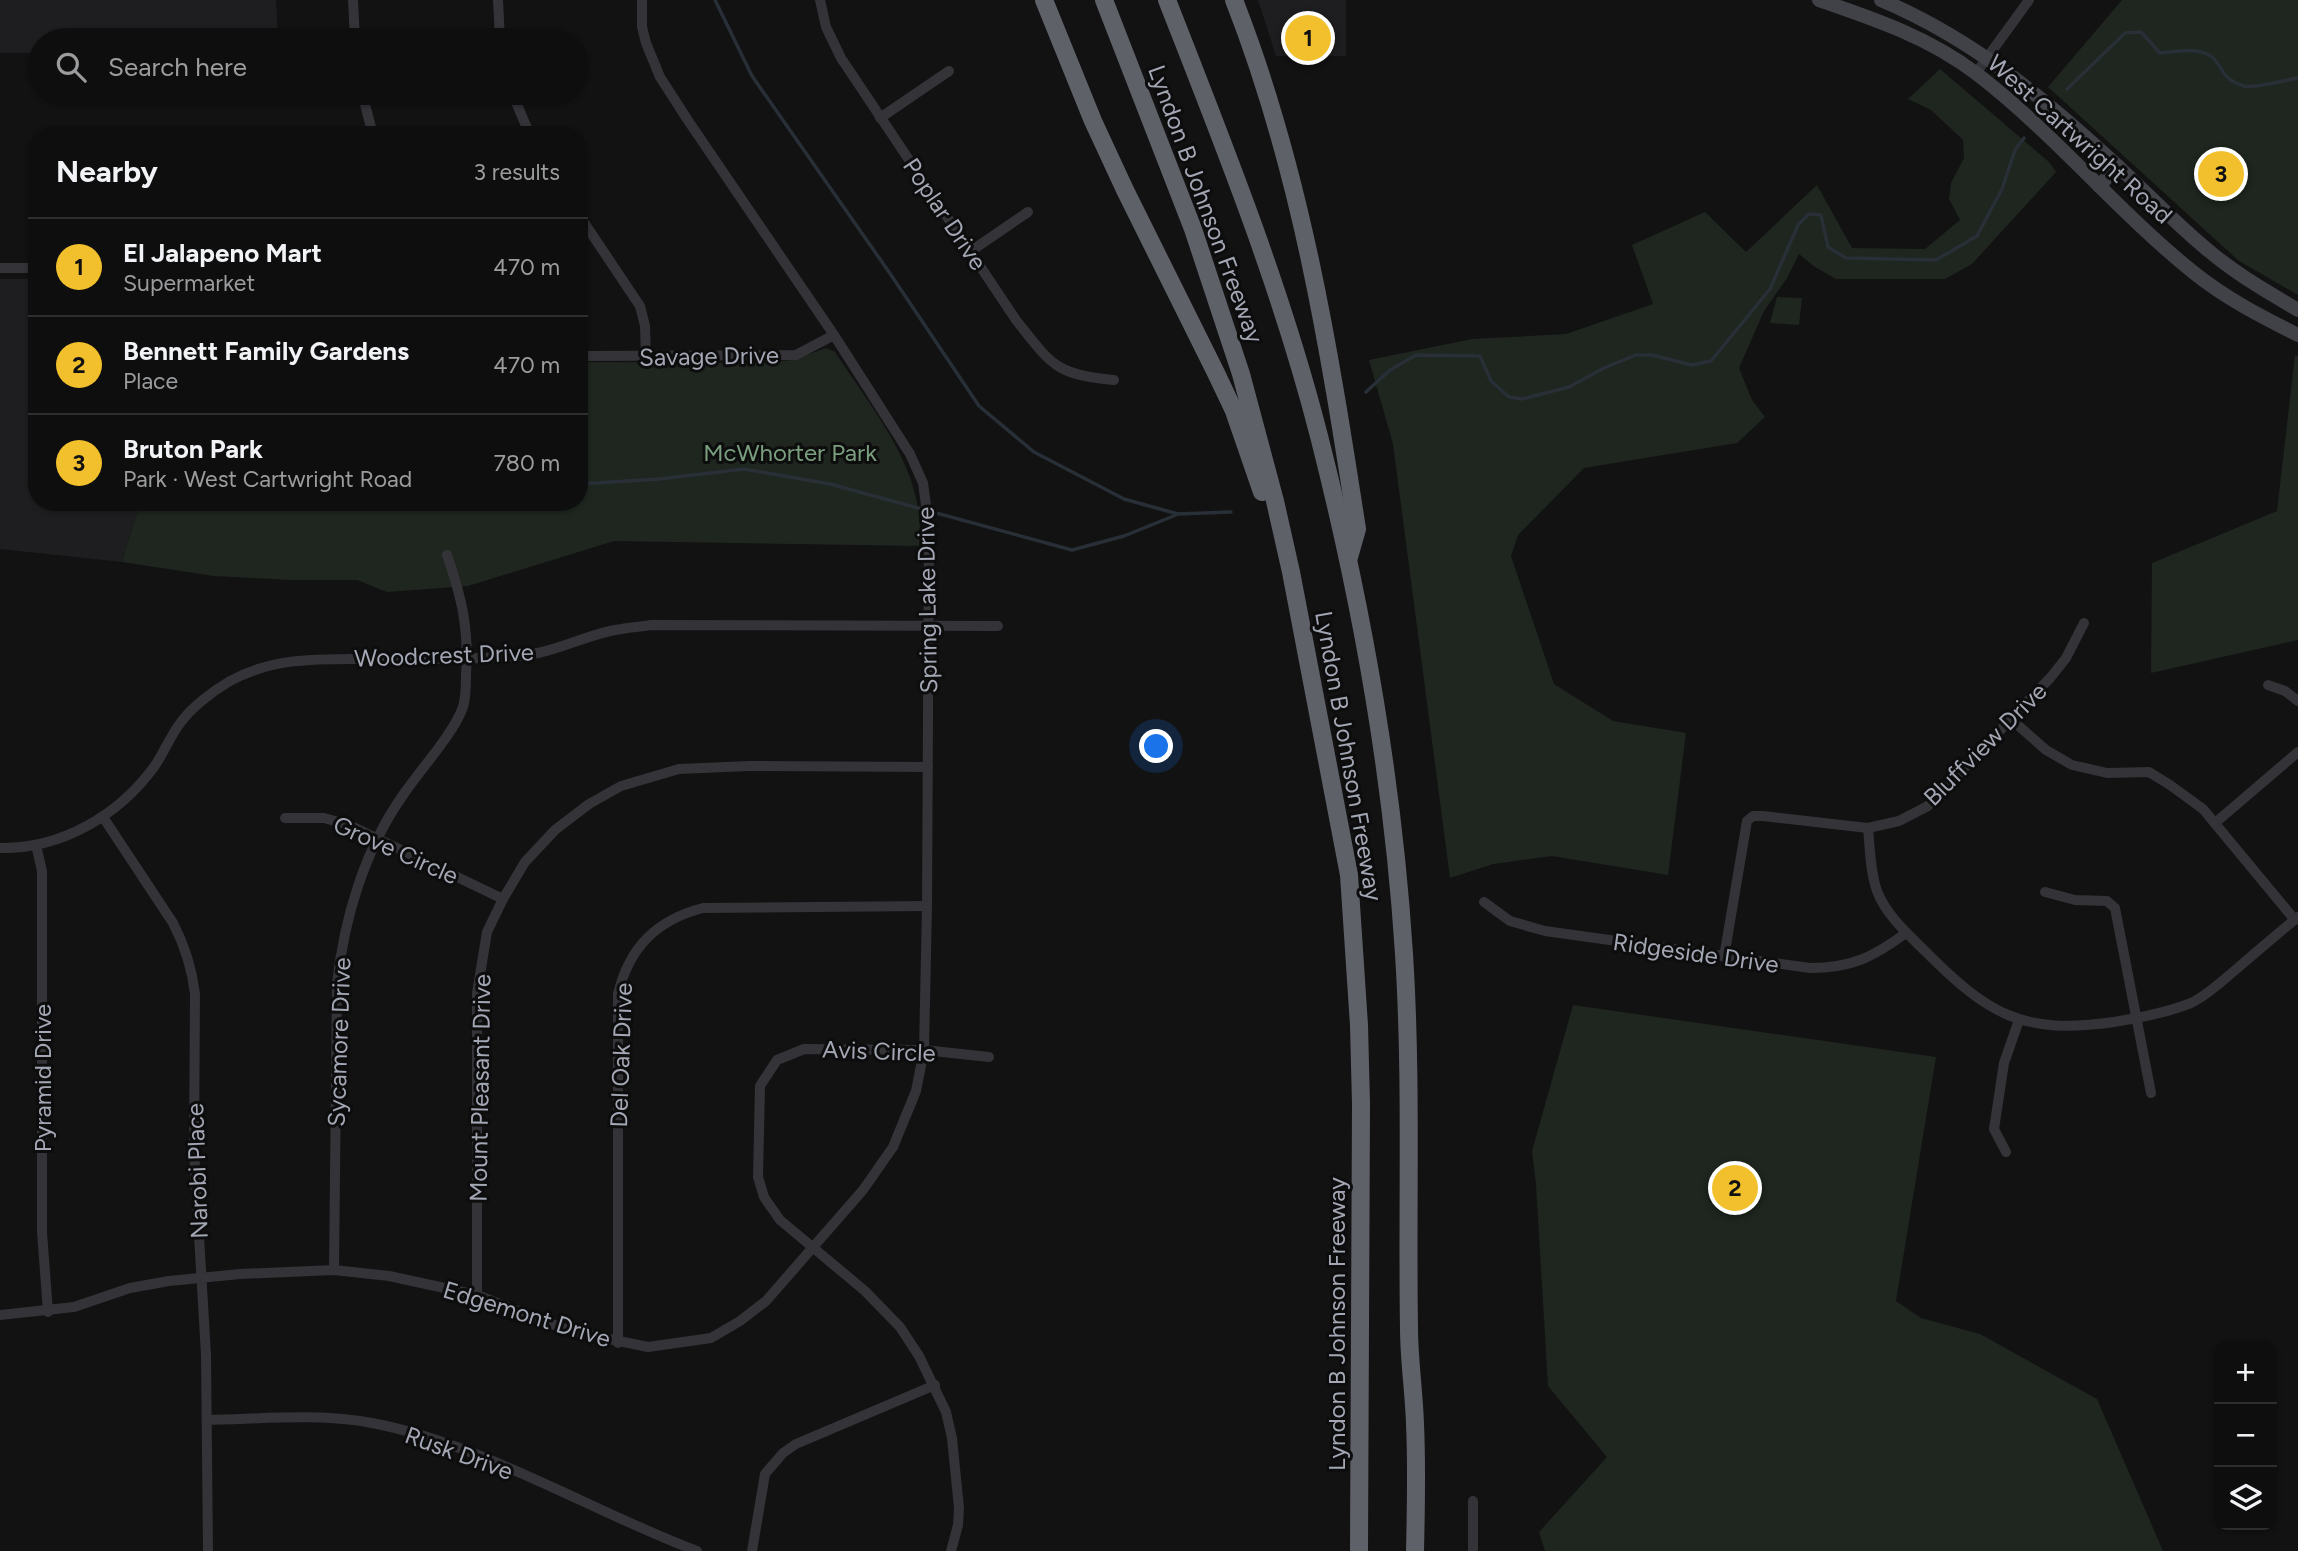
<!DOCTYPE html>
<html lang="en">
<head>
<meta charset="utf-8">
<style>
	body { margin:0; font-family:Figtree,sans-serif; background:#1c1c1c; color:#f1f3f6 }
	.controls { position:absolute; right:21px; bottom:21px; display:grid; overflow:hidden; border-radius:14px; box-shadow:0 2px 5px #0004 }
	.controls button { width:63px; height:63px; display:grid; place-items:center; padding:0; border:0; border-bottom:2px solid #2e2e2e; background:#0e0e0e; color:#f1f3f6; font:35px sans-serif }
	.you { position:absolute; left:1157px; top:747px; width:24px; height:24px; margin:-18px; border:5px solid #fff; border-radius:50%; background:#1a73e8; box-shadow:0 0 0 10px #1a73e833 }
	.badge { display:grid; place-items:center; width:46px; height:46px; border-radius:50%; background:#f1c02c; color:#111; font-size:23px; font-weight:700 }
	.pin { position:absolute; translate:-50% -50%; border:4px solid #fff; box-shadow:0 2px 7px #0006 }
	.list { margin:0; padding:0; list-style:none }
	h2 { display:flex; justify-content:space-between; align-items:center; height:91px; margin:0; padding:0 28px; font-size:30px }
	h2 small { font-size:23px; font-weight:400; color:#9b9c9e }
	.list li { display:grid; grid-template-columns:46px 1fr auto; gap:21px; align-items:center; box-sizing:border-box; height:98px; padding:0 28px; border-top:2px solid #2e2e2e }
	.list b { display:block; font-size:26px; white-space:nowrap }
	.list p { margin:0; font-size:23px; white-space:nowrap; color:#9b9c9e }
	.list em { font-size:23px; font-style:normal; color:#9b9c9e }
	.icon { flex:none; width:38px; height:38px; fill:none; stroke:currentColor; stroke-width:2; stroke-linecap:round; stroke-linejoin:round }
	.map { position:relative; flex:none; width:2298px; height:1551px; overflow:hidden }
	.search { position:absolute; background:#0e0e0e; box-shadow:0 2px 5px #0004; left:28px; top:28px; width:560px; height:77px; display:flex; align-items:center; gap:18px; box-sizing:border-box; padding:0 24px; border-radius:38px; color:#9b9c9e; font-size:26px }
	.panel { position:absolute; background:#0e0e0e; box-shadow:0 2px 5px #0004; left:28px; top:126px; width:560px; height:385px; border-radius:28px }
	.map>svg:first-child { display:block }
	.built { fill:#1e1e20 }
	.green { fill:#1e261f }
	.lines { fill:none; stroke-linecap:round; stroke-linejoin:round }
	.stream { stroke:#282f37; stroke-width:3.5 }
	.minor { stroke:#333338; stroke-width:10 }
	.secondary { stroke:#414248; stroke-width:14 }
	.motorway { stroke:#5f6169; stroke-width:18 }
	.labels { text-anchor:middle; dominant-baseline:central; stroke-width:6; stroke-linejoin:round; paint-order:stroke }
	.street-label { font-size:24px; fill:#a3a7b4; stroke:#0d0d0e }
	.park-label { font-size:24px; fill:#7a9f7f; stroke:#0d0d0e }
</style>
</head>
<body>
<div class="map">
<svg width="2298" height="1551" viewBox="0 0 2298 1551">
	<rect width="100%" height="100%" fill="#121213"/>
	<g class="built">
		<polygon points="0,0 276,0 278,40 40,40 40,53 0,53"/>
		<polygon points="1258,0 1346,0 1346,56 1276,56"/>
		<polygon points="0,279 37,279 37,502 140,502 122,562 0,549"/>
	</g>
	<g class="green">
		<polygon points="2122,0 2298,0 2298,295 2239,261 2048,87"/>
		<polygon points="1940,69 2049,162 2056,172 1972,264 1945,279 1836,279 1815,267 1799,254 1787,278 1764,311 1739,368 1752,400 1765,417 1737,443 1584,468 1518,535 1511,556 1554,684 1613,721 1686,733 1668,875 1552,856 1493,864 1450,878 1393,444 1369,360 1472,339 1566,334 1653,304 1632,245 1705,212 1746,252 1817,185 1852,248 1925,249 1960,220 1949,199 1951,183 1964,158 1963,140 1931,110 1908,99"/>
		<polygon points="1777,297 1802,298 1799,325 1770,323"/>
		<path d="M826 348 835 352C872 409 928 473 919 546L614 541 468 586 387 592 357 580H290L214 576 122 562 140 502H579V362L759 363 793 360Z"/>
		<polygon points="2295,355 2298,356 2298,640 2151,673 2152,563 2277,511"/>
		<polygon points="1573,1005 1936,1057 1896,1301 1921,1318 1980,1334 2097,1399 2163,1551 1545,1551 1539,1532 1607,1457 1548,1386 1536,1185 1532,1151"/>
	</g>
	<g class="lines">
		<g class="stream">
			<polyline points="715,0 752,76 889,272 979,406 1034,452 1124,499 1178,514 1231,512"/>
			<path d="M2067 89 2125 33 2141 32 2160 53C2175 52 2200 46 2213 58 2226 71 2220 78 2244 86 2255 89 2285 80 2298 78"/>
			<polyline points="1366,392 1390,370 1416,355 1480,356 1491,381 1509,397 1522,399 1569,387 1606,367 1636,355 1652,355 1692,365 1711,361 1770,289 1798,225 1809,214 1821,215 1828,247 1846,258 1936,260 1977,236 2002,189 2015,150 2024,138"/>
			<polyline points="579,484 659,479 744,469 830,484 1072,550 1124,536 1176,515"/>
		</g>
		<g class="minor">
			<polyline points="353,0 355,40"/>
			<polyline points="498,0 500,40"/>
			<path d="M820 0 826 27 841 58 1016 320C1051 364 1055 375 1114 380"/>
			<polyline points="1976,73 2029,0"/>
			<polyline points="362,93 373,135"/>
			<polyline points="512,93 530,135"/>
			<polyline points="880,118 949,71"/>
			<polyline points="579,215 640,306 645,326 646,356"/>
			<polyline points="971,251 1028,212"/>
			<polyline points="0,268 37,268"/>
			<polyline points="579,356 796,355 834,335"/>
			<polyline points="2268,685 2285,691 2298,701"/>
			<polyline points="2012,720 2046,750 2072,765 2107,773 2149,772 2170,785 2203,809 2295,920"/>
			<path d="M103 817 173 923C185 946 192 968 195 994L194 1150 206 1355 208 1551"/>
			<polyline points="285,818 324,818 349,825 503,899"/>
			<polyline points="2215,823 2298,752"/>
			<path d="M1868 828C1870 848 1870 871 1877 891 1886 915 1908 934 1926 952 1989 1015 2023 1035 2114 1022 2139 1018 2166 1013 2191 1003 2206 996 2220 983 2233 972 2255 953 2276 935 2298 917"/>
			<polyline points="36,845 42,871 42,1232 48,1312"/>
			<path d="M0 848C61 849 118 816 154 767 164 753 170 736 181 722 192 707 213 691 230 681 275 656 324 659 375 659 422 659 471 660 518 656 550 654 579 638 610 631 624 628 638 627 652 625L998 626"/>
			<polyline points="2045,892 2075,900 2107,901 2115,908 2151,1093"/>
			<path d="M1484 902 1510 921 1545 931 1810 968C1852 968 1873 957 1906 933"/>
			<polyline points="1724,957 1747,821 1753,816 1763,816 1868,828 1899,821 1928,806 2051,677 2066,658 2084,623"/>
			<polyline points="2006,1152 1994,1129 2004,1063 2019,1020"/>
			<path d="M334 1270 337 984C344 918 365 849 403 795 420 770 454 733 463 707 466 697 466 685 466 675 469 628 462 599 447 555"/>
			<polyline points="477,1295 477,993 487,932 503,899 525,862 555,830 589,804 621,786 679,769 749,766 928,767"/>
			<polyline points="0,1315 74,1307 130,1288 169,1281 240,1274 334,1270 389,1276 477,1295 570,1331 648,1347 711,1338 740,1321 766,1301 863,1190 893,1147 916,1091 924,1050 927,906 929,527 923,483 910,454 834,335 687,119 660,77 646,43 642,27 642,0"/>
			<path d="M618 1343V994C629 948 656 920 703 908L927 906"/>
			<path d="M207 1420C261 1419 319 1413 372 1423 483 1444 591 1511 697 1551"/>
			<polyline points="752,1551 765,1474 783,1453 796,1444 935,1385"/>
			<polyline points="951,1551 958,1525 959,1508 952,1438 946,1412 919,1356 900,1327 865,1291 780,1220 764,1197 758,1177 760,1086 777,1060 804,1049 924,1050 989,1057"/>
			<polyline points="1473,1551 1473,1501"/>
		</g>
		<g class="secondary">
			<path d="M1819 0C1875 19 1930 38 1977 74 2055 134 2117 211 2193 272 2225 298 2262 317 2298 335"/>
			<path d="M1881 0C1974 39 2050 103 2123 171 2152 198 2179 227 2209 251 2236 274 2268 292 2298 310"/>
			<polyline points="2099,186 2118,166"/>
		</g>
		<g class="motorway">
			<polyline points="1044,0 1093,121 1125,190 1216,373 1234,411 1262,492"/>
			<polyline points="1104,0 1193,229 1241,374 1275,501 1291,572 1349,875 1359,1025 1361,1104 1359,1551"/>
			<path d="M1167 0C1223 143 1281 287 1319 436 1362 605 1393 779 1404 954 1412 1079 1407 1203 1409 1328 1409 1360 1414 1392 1415 1424 1417 1466 1416 1509 1415 1551"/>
			<path d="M1234 0C1301 171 1329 348 1357 529L1349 557"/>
		</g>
	</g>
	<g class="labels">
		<g class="street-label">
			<text transform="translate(2080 139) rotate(42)">West Cartwright Road</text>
			<text transform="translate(1206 204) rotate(70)">Lyndon B Johnson Freeway</text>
			<text transform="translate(945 214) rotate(56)">Poplar Drive</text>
			<text transform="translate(709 356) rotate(-1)">Savage Drive</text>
			<text transform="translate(927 600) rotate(-91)">Spring Lake Drive</text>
			<text transform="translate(444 655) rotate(-2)">Woodcrest Drive</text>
			<text transform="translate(1985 744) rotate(-45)">Bluffview Drive</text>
			<text transform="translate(1349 756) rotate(80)">Lyndon B Johnson Freeway</text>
			<text transform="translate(396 850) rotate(24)">Grove Circle</text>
			<text transform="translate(1696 953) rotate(8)">Ridgeside Drive</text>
			<text transform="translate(339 1042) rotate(-88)">Sycamore Drive</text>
			<text transform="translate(879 1051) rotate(2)">Avis Circle</text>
			<text transform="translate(621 1055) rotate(-88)">Del Oak Drive</text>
			<text transform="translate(42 1078) rotate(-90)">Pyramid Drive</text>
			<text transform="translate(480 1088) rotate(-89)">Mount Pleasant Drive</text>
			<text transform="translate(197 1171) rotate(-92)">Narobi Place</text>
			<text transform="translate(527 1314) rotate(17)">Edgemont Drive</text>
			<text transform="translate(1336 1324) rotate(-90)">Lyndon B Johnson Freeway</text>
			<text transform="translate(459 1453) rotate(20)">Rusk Drive</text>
		</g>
		<g class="park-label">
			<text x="790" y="452">McWhorter Park</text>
		</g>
	</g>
</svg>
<div class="controls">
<button>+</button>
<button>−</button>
<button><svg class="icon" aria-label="layers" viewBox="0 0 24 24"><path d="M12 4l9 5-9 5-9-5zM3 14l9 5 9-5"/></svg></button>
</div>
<div class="you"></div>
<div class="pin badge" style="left:1308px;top:38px">1</div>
<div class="pin badge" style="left:1735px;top:1188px">2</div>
<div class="pin badge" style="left:2221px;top:174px">3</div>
<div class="search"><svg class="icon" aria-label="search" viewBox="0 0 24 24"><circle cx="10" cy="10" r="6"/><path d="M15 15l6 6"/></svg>Search here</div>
<section class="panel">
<h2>Nearby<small>3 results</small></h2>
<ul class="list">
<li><span class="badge">1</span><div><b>El Jalapeno Mart</b><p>Supermarket</p></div><em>470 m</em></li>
<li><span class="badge">2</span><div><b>Bennett Family Gardens</b><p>Place</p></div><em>470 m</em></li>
<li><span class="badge">3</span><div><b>Bruton Park</b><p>Park · West Cartwright Road</p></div><em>780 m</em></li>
</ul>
</section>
</div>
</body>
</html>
